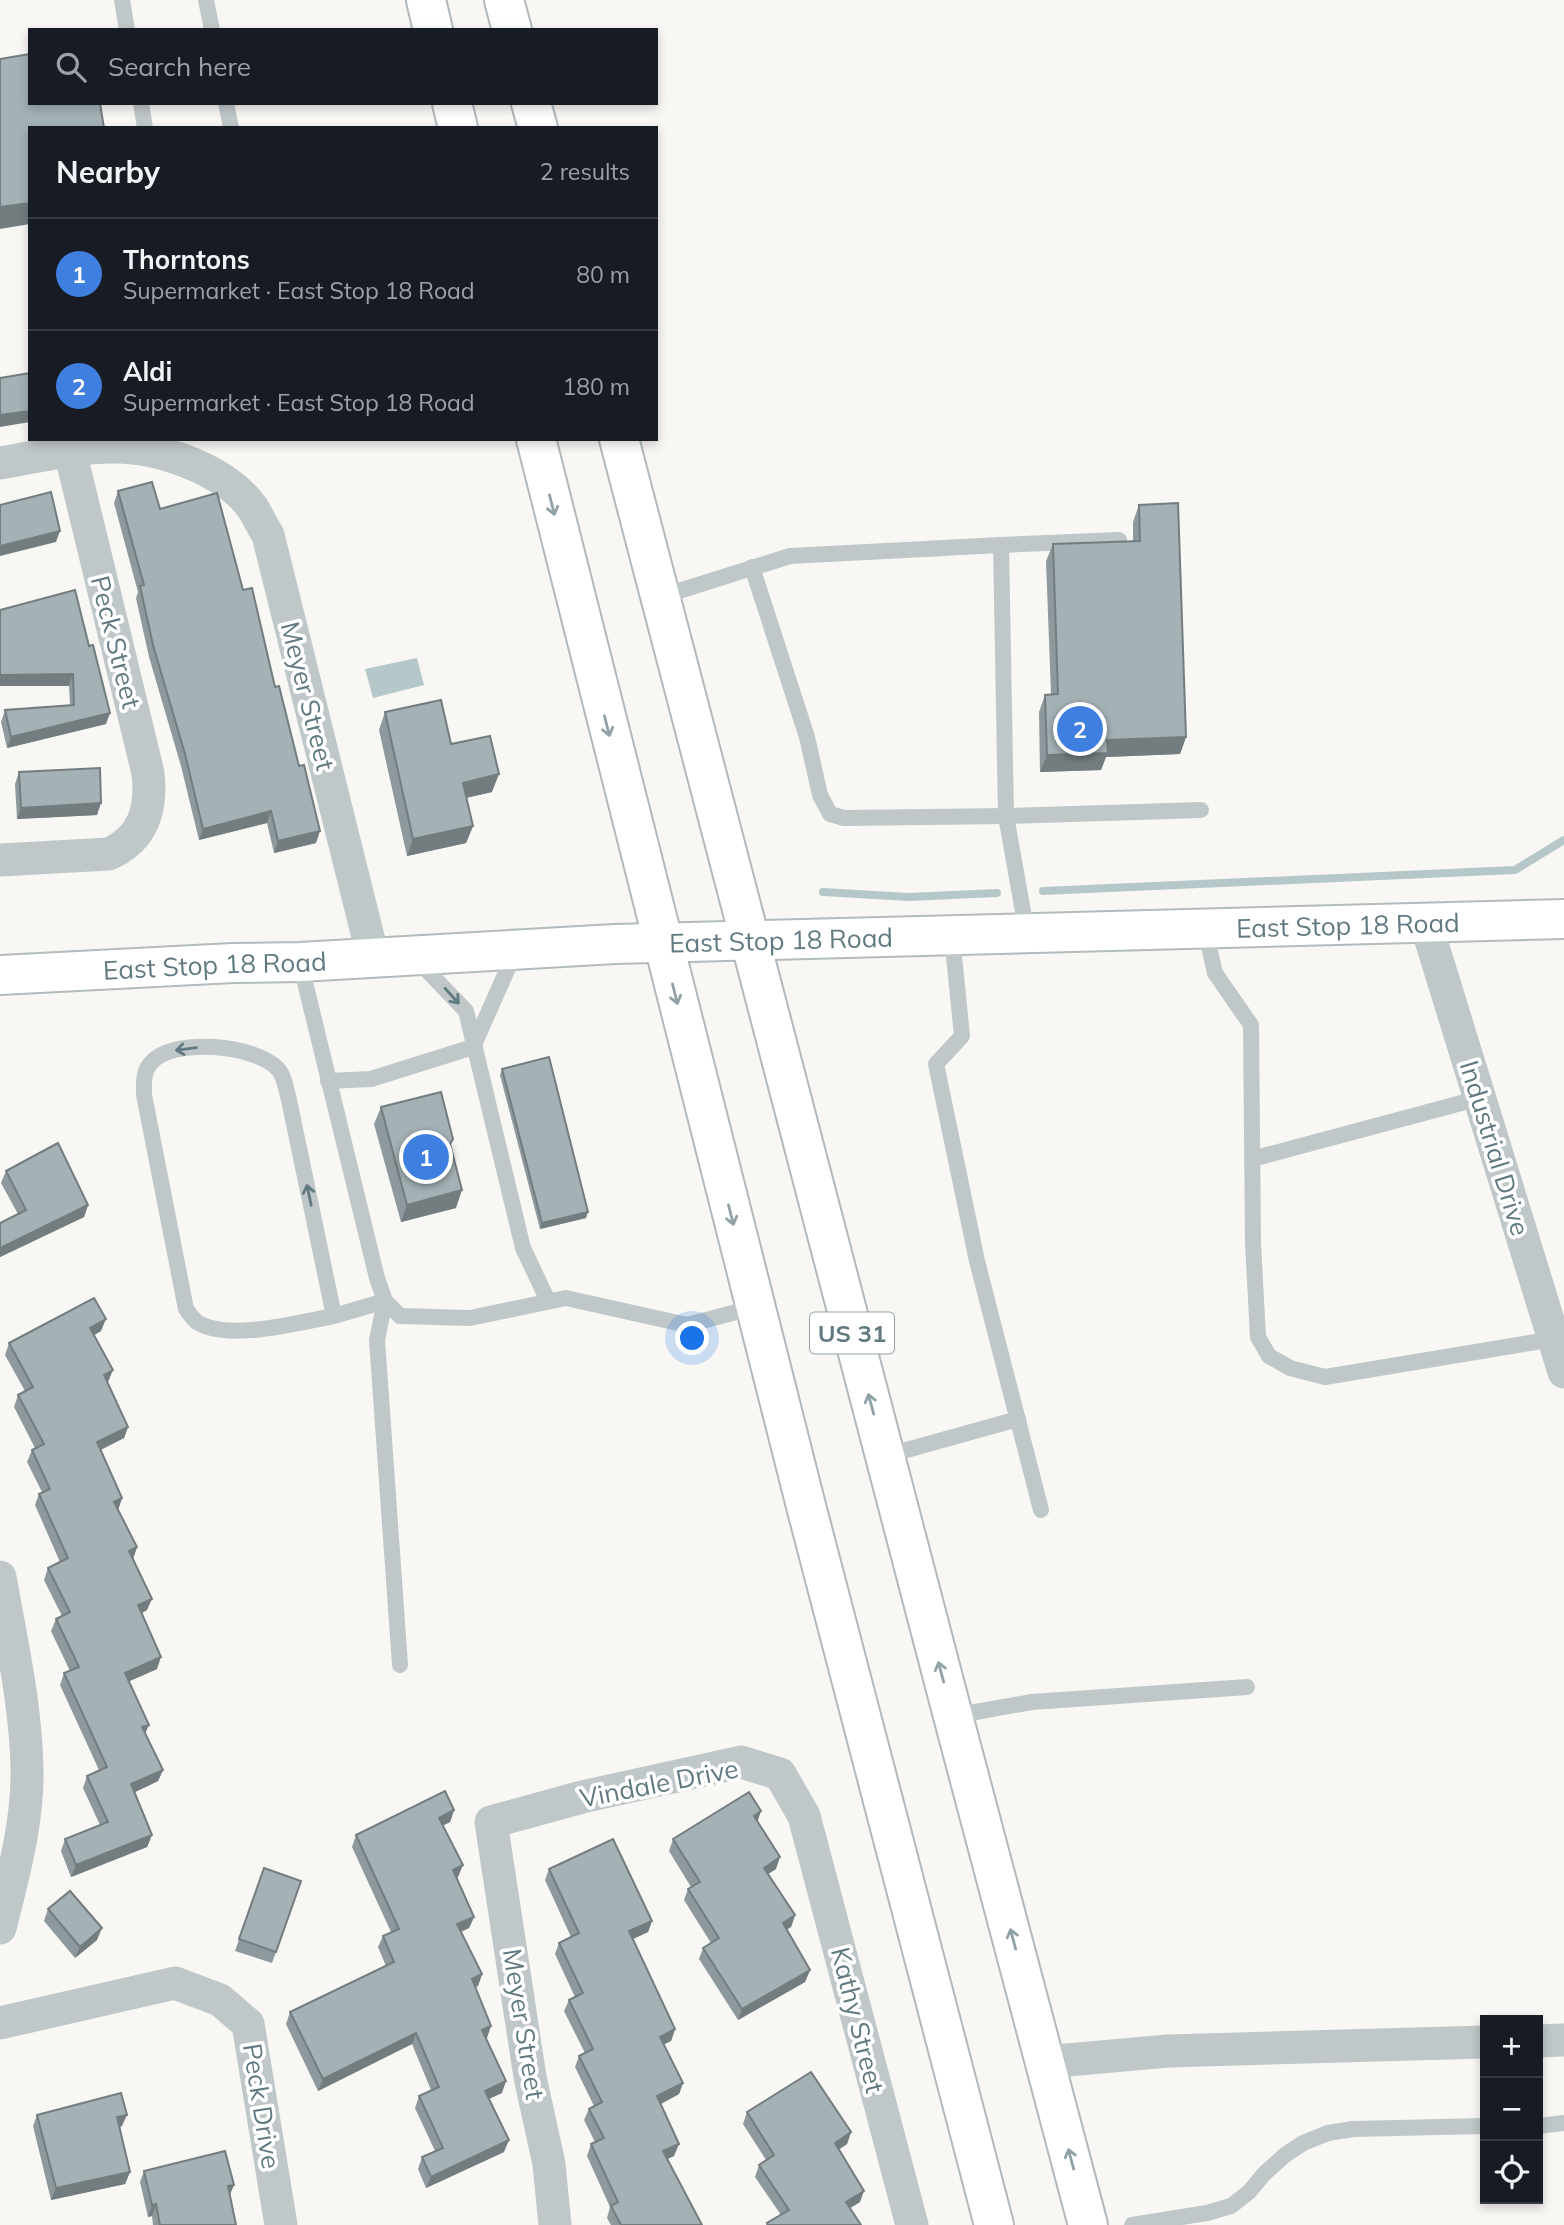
<!DOCTYPE html>
<html lang="en">
<head>
<meta charset="utf-8">
<style>
	body { margin:0; font-family:Mulish,sans-serif; background:#242831; color:#f1f3f6 }
	.controls { position:absolute; right:21px; bottom:21px; display:grid; overflow:hidden; border-radius:0px; box-shadow:0 4px 10px #0003 }
	.controls button { width:63px; height:63px; display:grid; place-items:center; padding:0; border:0; border-bottom:2px solid #363941; background:#171b24; color:#f1f3f6; font:35px sans-serif }
	.you { position:absolute; left:693px; top:1339px; width:24px; height:24px; margin:-18px; border:5px solid #fff; border-radius:50%; background:#1a73e8; box-shadow:0 0 0 10px #1a73e833 }
	.badge { display:grid; place-items:center; width:46px; height:46px; border-radius:50%; background:#db2777; color:#fff; font-size:23px; font-weight:700 }
	.pin { position:absolute; translate:-50% -50%; border:4px solid #fff; box-shadow:0 2px 7px #0006 }
	.list { margin:0; padding:0; list-style:none }
	h2 { display:flex; justify-content:space-between; align-items:center; height:91px; margin:0; padding:0 28px; font-size:30px }
	h2 small { font-size:23px; font-weight:400; color:#9ea1a6 }
	.list li { display:grid; grid-template-columns:46px 1fr auto; gap:21px; align-items:center; box-sizing:border-box; height:112px; padding:0 28px; border-top:2px solid #363941 }
	.list b { display:block; font-size:26px; white-space:nowrap }
	.list p { margin:0; font-size:23px; white-space:nowrap; color:#9ea1a6 }
	.list em { font-size:23px; font-style:normal; color:#9ea1a6 }
	.icon { flex:none; width:38px; height:38px; fill:none; stroke:currentColor; stroke-width:2; stroke-linecap:round; stroke-linejoin:round }
	.map { position:relative; flex:none; width:1564px; height:2225px; overflow:hidden }
	.search { position:absolute; background:#171b24; box-shadow:0 4px 10px #0003; left:28px; top:28px; width:630px; height:77px; display:flex; align-items:center; gap:18px; box-sizing:border-box; padding:0 24px; border-radius:0px; color:#9ea1a6; font-size:26px }
	.panel { position:absolute; background:#171b24; box-shadow:0 4px 10px #0003; left:28px; top:126px; width:630px; height:315px; border-radius:0px }
	.map>svg:first-child { display:block }
	.water { fill:#b5c7c8 }
	.lines { fill:none; stroke-linecap:round; stroke-linejoin:round }
	.stream { stroke:#b5c7c8; stroke-width:8 }
	.secondary-casing { stroke:#b2bbbe; stroke-width:42 }
	.primary-casing { stroke:#b1b9bc; stroke-width:42 }
	.lane { stroke:#c0c7c9; stroke-width:16 }
	.street { stroke:#c0c7c9; stroke-width:33 }
	.secondary { stroke:#fff; stroke-width:38 }
	.primary { stroke:#fff; stroke-width:38 }
	.wall { fill:#8d999c }
	.shaded-wall { fill:#737d7f }
	.building { fill:#a4b2b5; stroke:#737d7f; stroke-width:2 }
	.oneway { stroke:#90a2a7 }
	.oneway2 { stroke:#617a81 }
	.labels { text-anchor:middle; dominant-baseline:central; stroke-width:7; stroke-linejoin:round; paint-order:stroke }
	.shield { fill:#fff; stroke:#90a2a7; stroke-width:2 }
	.shield-label { font-size:24px; font-weight:bold; fill:#617a81 }
	.street-label { font-size:26px; fill:#617a81; stroke:#fff }
</style>
</head>
<body>
<div class="map">
<svg width="1564" height="2225" viewBox="0 0 1564 2225">
	<rect width="100%" height="100%" fill="#f8f7f4"/>
	<polygon class="water" points="417,658 424,685 373,698 365,669"/>
	<g class="lines">
		<g class="stream">
			<polyline points="1043,891 1515,870 1564,840"/>
			<polyline points="823,892 908,897 997,893"/>
		</g>
		<g class="secondary-casing">
			<g id="secondary">
				<path id="s1" d="M0 975 233 963 300 962 615 944 1564 919"/>
			</g>
		</g>
		<g class="primary-casing">
			<g id="primary">
				<polyline points="426,0 433,30"/>
				<polyline points="504,0 512,30"/>
				<polyline points="452,103 458,128"/>
				<polyline points="531,103 538,128"/>
				<polyline points="536,439 806,1506 994,2225"/>
				<polyline points="619,439 953,1716 1088,2225"/>
			</g>
		</g>
		<g class="lane">
			<polyline points="122,0 127,30"/>
			<polyline points="206,0 212,30"/>
			<polyline points="141,103 145,128"/>
			<polyline points="226,103 231,128"/>
			<polyline points="1001,545 1119,540"/>
			<polyline points="752,567 807,737 820,795 830,814 844,818 1006,816 1201,810"/>
			<polyline points="660,597 790,556 1001,545 1006,816 1027,934"/>
			<polyline points="1205,929 1215,973 1251,1025 1253,1243 1258,1337 1269,1356 1290,1368 1325,1377 1554,1339"/>
			<polyline points="952,936 962,1036 936,1064 977,1261 1041,1510"/>
			<polyline points="417,960 466,1011 523,1248 548,1301"/>
			<polyline points="300,962 377,1278 385,1301 400,1316 470,1318 566,1298 687,1325 755,1307"/>
			<polyline points="328,1081 371,1079 473,1047 516,950"/>
			<polyline points="1252,1159 1480,1098"/>
			<path d="M334 1316C300 1322 228 1342 197 1322 193 1319 189 1313 186 1309L144 1095C144 1083 143 1073 150 1064 172 1036 256 1045 278 1069 285 1077 286 1090 289 1100L334 1316 385 1301 377 1340 400 1665"/>
			<polyline points="885,1456 1018,1419"/>
			<polyline points="953,1716 1032,1702 1247,1687"/>
			<polyline points="1538,2126 1564,2123"/>
			<polyline points="1132,2225 1207,2213 1231,2206 1249,2192 1264,2174 1285,2155 1303,2143 1328,2133 1353,2129 1485,2126"/>
		</g>
		<g class="street">
			<path d="M0 463C37 457 75 447 112 447 158 446 224 469 252 507 258 516 262 526 268 535L373 957"/>
			<path d="M0 860 109 854C144 838 152 809 148 773L70 451"/>
			<polyline points="1426,924 1564,1372"/>
			<path d="M0 1577C11 1640 26 1705 27 1769 28 1823 13 1876 0 1928"/>
			<polyline points="0,2023 175,1983 220,2000 248,2024 281,2225"/>
			<polyline points="1538,2041 1564,2040"/>
			<polyline points="1045,2062 1168,2051 1485,2042"/>
			<polyline points="555,2225 549,2164 530,2077 491,1822 582,1797 741,1762 780,1774 804,1816 912,2225"/>
		</g>
		<use href="#secondary" class="secondary"/>
		<use href="#primary" class="primary"/>
	</g>
	<g class="wall">
		<polygon points="118,491 160,509 243,590 275,687 316,843 274,853 267,823 199,840 181,766 149,657 136,598 138,592 114,503"/>
		<polygon points="1139,505 1186,737 1180,754 1106,757 1101,770 1040,772 1039,712 1045,695 1051,694 1046,561 1053,544 1133,542 1133,522"/>
		<polygon points="75,590 106,724 7,748 1,722 5,710 70,705 69,686 0,686 0,610"/>
		<polygon points="385,712 451,744 492,792 466,798 473,826 466,843 407,856 379,730"/>
		<polygon points="19,772 97,815 17,819 15,784"/>
		<polygon points="502,1069 586,1218 540,1229 500,1075"/>
		<polygon points="381,1107 453,1139 450,1145 456,1208 401,1222 374,1124"/>
		<polygon points="6,1171 88,1205 84,1217 0,1257 0,1223 18,1214 1,1183"/>
		<polygon points="101,1331 94,1335 108,1382 107,1382 128,1427 124,1438 101,1450 122,1498 118,1510 137,1547 133,1559 147,1610 142,1613 157,1669 129,1681 145,1733 163,1770 158,1781 135,1792 152,1835 147,1847 71,1877 61,1851 65,1839 100,1825 83,1788 87,1776 99,1770 60,1685 64,1673 70,1671 51,1631 56,1619 62,1616 44,1580 48,1568 60,1562 35,1505 39,1494 42,1492 27,1462 32,1450 35,1448 14,1407 18,1395 25,1391 5,1355 9,1343"/>
		<polygon points="454,1810 450,1822 442,1826 458,1877 457,1878 474,1917 469,1928 461,1932 482,1974 478,1986 475,1987 487,2038 486,2038 502,2093 489,2099 504,2152 426,2188 418,2169 422,2157 435,2151 415,2108 419,2096 431,2090 412,2044 318,2091 286,2024 290,2012 386,1966 378,1947 383,1936 391,1932 352,1847 356,1835"/>
		<polygon points="757,1821 776,1869 768,1874 795,1915 791,1927 786,1930 810,1970 805,1982 738,2020 699,1959 703,1948 711,1943 684,1900 688,1889 691,1887 669,1851 673,1839"/>
		<polygon points="264,1868 301,1881 272,1963 235,1951"/>
		<polygon points="549,1869 652,1921 648,1932 633,1939 675,2029 671,2041 664,2044 683,2083 679,2094 661,2104 674,2156 667,2159 702,2225 611,2225 607,2218 610,2207 587,2156 591,2144 595,2142 584,2120 589,2109 594,2106 575,2067 579,2056 585,2053 564,2011 569,2000 575,1997 555,1954 559,1943 571,1937 545,1880"/>
		<polygon points="48,1909 97,1940 75,1958 44,1921"/>
		<polygon points="747,2112 851,2132 847,2144 839,2149 860,2202 850,2208 861,2225 766,2225 767,2223 781,2215 755,2177 759,2165 766,2160 743,2124"/>
		<polygon points="37,2115 122,2126 120,2127 130,2172 125,2184 51,2200 33,2126"/>
		<polygon points="144,2171 230,2196 236,2225 153,2225 152,2216 148,2217 140,2182"/>
	</g>
	<g class="shaded-wall">
		<polygon points="30,203 30,224 0,229 0,207"/>
		<polygon points="30,411 30,422 0,427 0,415"/>
		<polygon points="60,531 56,542 0,556 0,546"/>
		<polygon points="73,674 69,686 0,686 0,675"/>
		<polygon points="110,713 106,724 7,748 11,737"/>
		<polygon points="1186,737 1180,754 1106,757 1101,770 1040,772 1047,755 1107,740"/>
		<polygon points="499,774 492,792 456,800 463,783"/>
		<polygon points="101,803 97,815 17,819 21,808"/>
		<polygon points="271,811 267,823 199,840 203,829"/>
		<polygon points="473,826 466,843 407,856 413,839"/>
		<polygon points="320,831 316,843 274,853 278,841"/>
		<polygon points="462,1190 456,1208 401,1222 407,1205"/>
		<polygon points="88,1205 84,1217 0,1257 0,1248"/>
		<polygon points="588,1212 586,1218 540,1229 542,1223"/>
		<polygon points="106,1319 101,1331 86,1340 90,1328"/>
		<polygon points="113,1370 108,1382 99,1386 104,1375"/>
		<polygon points="128,1427 124,1438 93,1453 97,1442"/>
		<polygon points="122,1498 118,1510 114,1502"/>
		<polygon points="137,1547 133,1559 129,1551"/>
		<polygon points="152,1599 147,1610 134,1617 138,1605"/>
		<polygon points="161,1657 157,1669 121,1685 125,1673"/>
		<polygon points="149,1725 144,1736 142,1727"/>
		<polygon points="163,1770 158,1781 127,1796 131,1784"/>
		<polygon points="454,1810 450,1822 434,1830 439,1818"/>
		<polygon points="761,1811 757,1823 754,1816"/>
		<polygon points="152,1835 147,1847 71,1877 76,1865"/>
		<polygon points="780,1857 776,1869 760,1879 764,1868"/>
		<polygon points="463,1865 458,1877 449,1882 453,1870"/>
		<polygon points="795,1915 791,1927 778,1935 783,1923"/>
		<polygon points="474,1917 469,1928 453,1935 457,1924"/>
		<polygon points="652,1921 648,1932 624,1943 629,1931"/>
		<polygon points="102,1928 97,1940 75,1958 80,1947"/>
		<polygon points="810,1970 805,1982 738,2020 742,2009"/>
		<polygon points="482,1974 478,1986 467,1991 472,1979"/>
		<polygon points="491,2026 487,2038 478,2042 482,2030"/>
		<polygon points="675,2029 671,2041 655,2049 660,2037"/>
		<polygon points="416,2033 412,2044 318,2091 323,2079"/>
		<polygon points="506,2081 502,2093 481,2102 485,2091"/>
		<polygon points="683,2083 679,2094 653,2108 657,2096"/>
		<polygon points="127,2115 122,2126 113,2129 117,2117"/>
		<polygon points="851,2132 847,2144 831,2155 835,2143"/>
		<polygon points="509,2140 504,2152 426,2188 431,2177"/>
		<polygon points="679,2144 674,2156 659,2163 663,2151"/>
		<polygon points="130,2172 125,2184 51,2200 56,2188"/>
		<polygon points="234,2185 229,2197 228,2186"/>
		<polygon points="864,2191 860,2202 842,2213 846,2202"/>
		<polygon points="156,2204 152,2216 148,2217 152,2205"/>
	</g>
	<g class="building">
		<polygon points="30,54 30,103 100,103 104,128 30,128 30,203 0,207 0,59"/>
		<polygon points="30,373 30,411 0,415 0,378"/>
		<polygon points="152,482 160,509 217,493 243,590 252,588 275,687 279,686 299,766 304,765 320,831 278,841 271,811 203,829 185,754 153,645 140,586 144,585 118,491"/>
		<polygon points="51,492 60,531 0,546 0,505"/>
		<polygon points="1178,503 1186,737 1107,740 1108,753 1047,755 1045,695 1058,694 1053,544 1140,541 1139,505"/>
		<polygon points="75,590 89,646 93,645 110,713 11,737 5,710 74,705 73,674 0,675 0,610"/>
		<polygon points="441,700 451,744 490,736 499,774 463,783 473,826 413,839 385,712"/>
		<polygon points="100,768 101,803 21,808 19,772"/>
		<polygon points="549,1057 588,1212 542,1223 502,1069"/>
		<polygon points="441,1092 453,1139 450,1144 462,1190 407,1205 381,1107"/>
		<polygon points="58,1143 88,1205 0,1248 0,1223 26,1210 6,1171"/>
		<polygon points="94,1298 106,1319 90,1328 113,1370 104,1375 128,1427 97,1442 122,1498 114,1502 137,1547 129,1551 152,1599 138,1605 161,1657 125,1673 149,1725 142,1727 163,1770 131,1784 152,1835 76,1865 65,1839 108,1822 87,1776 107,1767 64,1673 79,1667 56,1619 70,1612 48,1568 68,1558 39,1494 50,1489 32,1450 44,1444 18,1395 33,1387 9,1343"/>
		<polygon points="445,1791 454,1810 439,1818 463,1865 453,1870 474,1917 457,1924 482,1974 472,1979 491,2026 482,2030 506,2081 485,2091 509,2140 431,2177 422,2157 443,2148 419,2096 439,2087 416,2033 323,2079 290,2012 394,1962 383,1936 399,1929 356,1835"/>
		<polygon points="749,1792 761,1811 754,1816 780,1857 764,1868 795,1915 783,1923 810,1970 742,2009 703,1948 719,1938 688,1889 700,1882 673,1839"/>
		<polygon points="613,1839 652,1921 629,1931 675,2029 660,2037 683,2083 657,2096 679,2144 663,2151 702,2225 621,2225 611,2206 618,2202 591,2144 604,2138 589,2109 602,2102 579,2056 593,2049 569,2000 583,1993 559,1943 579,1933 549,1869"/>
		<polygon points="264,1868 301,1881 276,1952 239,1939"/>
		<polygon points="70,1891 102,1928 80,1947 48,1909"/>
		<polygon points="811,2072 851,2132 835,2143 864,2191 846,2202 861,2225 768,2225 767,2223 789,2210 759,2165 774,2155 747,2112"/>
		<polygon points="121,2093 127,2115 117,2117 130,2172 56,2188 37,2115"/>
		<polygon points="225,2151 234,2185 228,2186 236,2225 160,2225 156,2204 152,2205 144,2171"/>
	</g>
	<defs><path id="oneway-shaft" d="M-6 0H5M1.5-3L5.5 0L1.5 3" fill="none" stroke-width="1.6" stroke-linecap="round" stroke-linejoin="round" transform="scale(1.75)"/></defs>
	<g class="oneway">
		<use href="#oneway-shaft" transform="translate(552 505) rotate(76)"/>
		<use href="#oneway-shaft" transform="translate(607 726) rotate(76)"/>
		<use href="#oneway-shaft" transform="translate(675 994) rotate(76)"/>
		<use href="#oneway-shaft" transform="translate(731 1215) rotate(76)"/>
		<use href="#oneway-shaft" transform="translate(871 1404) rotate(-105)"/>
		<use href="#oneway-shaft" transform="translate(941 1672) rotate(-105)"/>
		<use href="#oneway-shaft" transform="translate(1013 1939) rotate(-105)"/>
		<use href="#oneway-shaft" transform="translate(1071 2159) rotate(-105)"/>
	</g>
	<g class="oneway2">
		<use href="#oneway-shaft" transform="translate(452 996) rotate(48)"/>
		<use href="#oneway-shaft" transform="translate(186 1049) rotate(173)"/>
		<use href="#oneway-shaft" transform="translate(309 1195) rotate(-102)"/>
	</g>
	<g class="labels">
		<rect class="shield" x="810" y="1312.5" width="84" height="41" rx="5"/>
		<g class="shield-label">
			<text x="852" y="1333">US 31</text>
		</g>
		<g class="street-label">
			<text transform="translate(116 642) rotate(76)">Peck Street</text>
			<text transform="translate(308 696) rotate(76)">Meyer Street</text>
			<text stroke="none"><textPath href="#s1" startOffset="1349">East Stop 18 Road</textPath></text>
			<text stroke="none"><textPath href="#s1" startOffset="782">East Stop 18 Road</textPath></text>
			<text stroke="none"><textPath href="#s1" startOffset="215">East Stop 18 Road</textPath></text>
			<text transform="translate(1495 1148) rotate(73)">Industrial Drive</text>
			<text transform="translate(659 1783) rotate(-11)">Vindale Drive</text>
			<text transform="translate(858 2020) rotate(76)">Kathy Street</text>
			<text transform="translate(524 2024) rotate(81)">Meyer Street</text>
			<text transform="translate(262 2106) rotate(81)">Peck Drive</text>
		</g>
	</g>
</svg>
<div class="controls">
<button>+</button>
<button>−</button>
<button><svg class="icon" aria-label="locate" viewBox="0 0 24 24"><circle cx="12" cy="12" r="6"/><path d="M12 2v4M12 18v4M2 12h4M18 12h4"/></svg></button>
</div>
<div class="you"></div>
<div class="pin badge" style="left:426px;top:1157px;background:#3f7fe0">1</div>
<div class="pin badge" style="left:1080px;top:729px;background:#3f7fe0">2</div>
<div class="search"><svg class="icon" aria-label="search" viewBox="0 0 24 24"><circle cx="10" cy="10" r="6"/><path d="M15 15l6 6"/></svg>Search here</div>
<section class="panel">
<h2>Nearby<small>2 results</small></h2>
<ul class="list">
<li><span class="badge" style="background:#3f7fe0">1</span><div><b>Thorntons</b><p>Supermarket · East Stop 18 Road</p></div><em>80 m</em></li>
<li><span class="badge" style="background:#3f7fe0">2</span><div><b>Aldi</b><p>Supermarket · East Stop 18 Road</p></div><em>180 m</em></li>
</ul>
</section>
</div>
</body>
</html>
